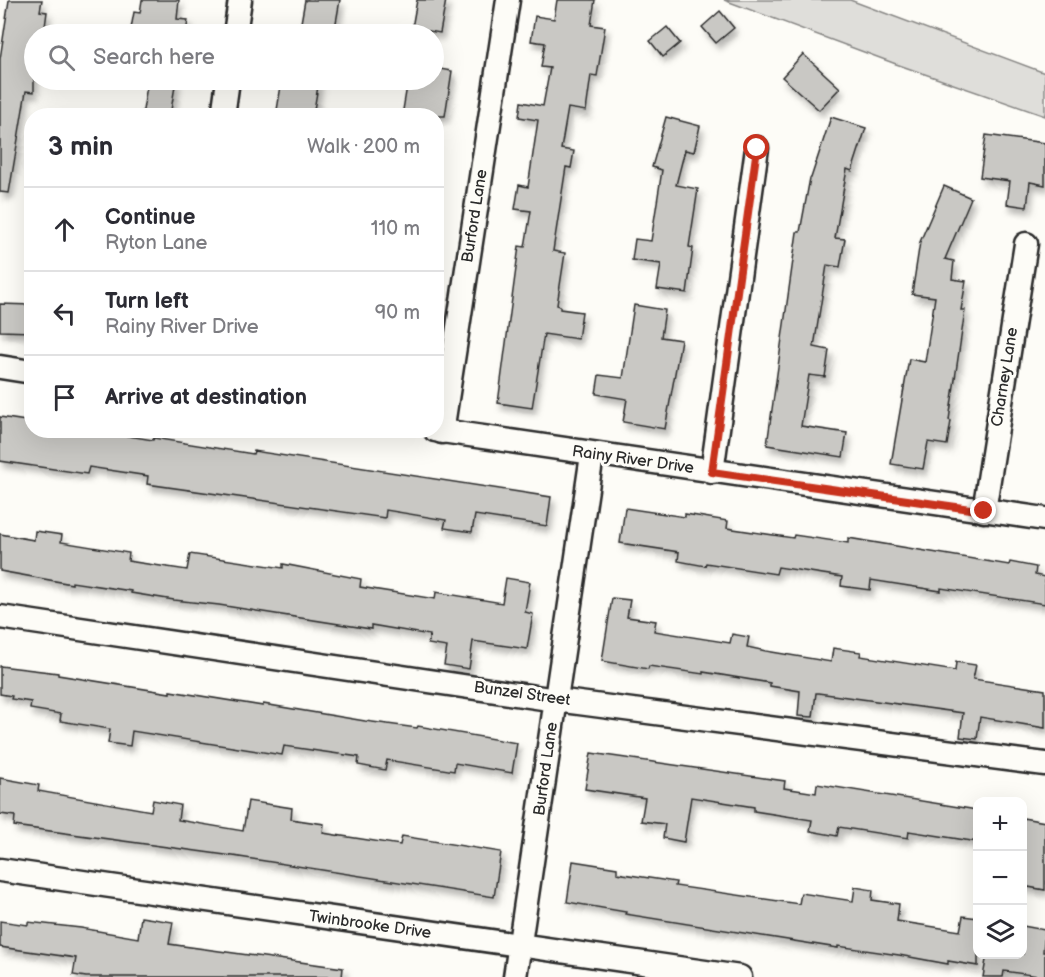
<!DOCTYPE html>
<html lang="en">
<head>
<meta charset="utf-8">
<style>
	body { margin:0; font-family:"Balsamiq Sans",sans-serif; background:#f2f2f3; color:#2b2b33 }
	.controls { position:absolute; right:18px; bottom:18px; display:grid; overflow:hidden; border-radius:12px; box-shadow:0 6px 24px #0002 }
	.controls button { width:54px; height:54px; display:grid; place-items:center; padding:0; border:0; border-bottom:2px solid #e1e1e2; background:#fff; color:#2b2b33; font:30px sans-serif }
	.stop { position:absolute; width:18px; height:18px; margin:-14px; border:4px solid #c8321e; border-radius:50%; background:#fff }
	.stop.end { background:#c8321e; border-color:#fff; box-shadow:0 2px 6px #0008 }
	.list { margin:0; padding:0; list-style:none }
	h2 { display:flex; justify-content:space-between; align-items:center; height:78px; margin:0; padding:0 24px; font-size:26px }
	h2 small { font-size:20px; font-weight:400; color:#7c7c81 }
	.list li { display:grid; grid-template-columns:39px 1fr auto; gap:18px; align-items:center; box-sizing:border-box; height:84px; padding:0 24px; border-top:2px solid #e1e1e2 }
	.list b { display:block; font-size:22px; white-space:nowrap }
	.list p { margin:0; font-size:20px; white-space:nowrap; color:#7c7c81 }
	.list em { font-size:20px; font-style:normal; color:#7c7c81 }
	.icon { flex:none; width:33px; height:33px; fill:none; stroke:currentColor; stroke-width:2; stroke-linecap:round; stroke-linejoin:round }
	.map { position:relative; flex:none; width:1045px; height:977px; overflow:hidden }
	.search { position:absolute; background:#fff; box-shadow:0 6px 24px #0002; left:24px; top:24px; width:420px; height:66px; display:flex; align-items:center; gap:15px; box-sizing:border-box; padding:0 21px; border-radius:33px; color:#7c7c81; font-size:22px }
	.panel { position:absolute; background:#fff; box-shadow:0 6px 24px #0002; left:24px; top:108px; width:420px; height:330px; border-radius:24px }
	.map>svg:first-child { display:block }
	.green { fill:#dfdeda; stroke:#858482; stroke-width:1.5 }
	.building { fill:#c9c8c4; stroke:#2b2b2b; stroke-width:1.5; filter:url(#shadow) }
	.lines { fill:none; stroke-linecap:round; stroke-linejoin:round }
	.street-casing { stroke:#2b2b2b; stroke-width:27 }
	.street { stroke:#fdfcf7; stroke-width:22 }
	.route { stroke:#c8321e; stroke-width:8 }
	.labels { text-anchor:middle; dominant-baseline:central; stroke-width:6; stroke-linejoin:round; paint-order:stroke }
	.street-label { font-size:16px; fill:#2b2b2b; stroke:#fdfcf7 }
</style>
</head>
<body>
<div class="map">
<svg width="1045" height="977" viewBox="0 0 1045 977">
	<defs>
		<filter id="shadow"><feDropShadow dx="3.5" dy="6" stdDeviation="3" flood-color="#0004"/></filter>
	</defs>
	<rect width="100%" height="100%" fill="#fdfcf7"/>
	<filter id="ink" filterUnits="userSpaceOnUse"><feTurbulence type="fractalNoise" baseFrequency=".0167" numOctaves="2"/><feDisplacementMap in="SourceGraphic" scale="12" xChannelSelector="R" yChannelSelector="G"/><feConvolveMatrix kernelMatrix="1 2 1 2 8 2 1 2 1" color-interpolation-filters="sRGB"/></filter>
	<g filter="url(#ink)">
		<polygon class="green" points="724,0 850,0 1045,73 1045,116 896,64"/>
		<g class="building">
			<polygon points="9,0 42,0 40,11 47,12 44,34 34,34 34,92 26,91 9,193 0,192 0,59"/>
			<polygon points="142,0 179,0 177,19 188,20 186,34 130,34 134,12 140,13"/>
			<polygon points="305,0 340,0 334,34 299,34"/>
			<polygon points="417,0 446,0 440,33 412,28"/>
			<polygon points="557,0 595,0 591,25 605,27 597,76 591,75 586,111 568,108 561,149 574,151 571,168 566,167 553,251 565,253 557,305 560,306 560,309 582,312 578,339 544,334 532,408 498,403 519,246 525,247 531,211 515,209 519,185 528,187 538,120 519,117 521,102 543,106 550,68 541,67 545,43 531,41 535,16 554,19"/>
			<polygon points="720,11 734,28 716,43 702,27"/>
			<polygon points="667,27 680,43 663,57 650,41"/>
			<polygon points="803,54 840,88 819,110 782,77"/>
			<polygon points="434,68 452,71 445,116 402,116 408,80 434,80"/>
			<polygon points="148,80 176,80 170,116 142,116"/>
			<polygon points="282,80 319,80 313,116 276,116"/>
			<polygon points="666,117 700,126 694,152 685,150 676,185 698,189 689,247 693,248 687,293 657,289 661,264 632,260 635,239 651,241 662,170 652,167"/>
			<polygon points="831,117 866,128 852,171 847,169 835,238 845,239 840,267 827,265 814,347 829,350 825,377 809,375 801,426 847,433 843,457 767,445 797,232 800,232 810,178 811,178"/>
			<polygon points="986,135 1045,143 1045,185 1030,182 1027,207 1007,204 1010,181 980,177"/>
			<polygon points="944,186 971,198 945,259 954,261 952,279 966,281 961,310 965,310 949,420 951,421 947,445 928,442 923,469 891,464 909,359 925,362 935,297 912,294 920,242"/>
			<polygon points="0,304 32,305 32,332 0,331"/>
			<polygon points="634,305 665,310 661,337 681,340 665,429 623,422 627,399 596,394 599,375 623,378"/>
			<polygon points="0,417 32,422 32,430 91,430 153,440 154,438 253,454 254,451 551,497 547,526 475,515 472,532 444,528 446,520 386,510 385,518 147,484 148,476 89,467 87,474 0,461"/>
			<polygon points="625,508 685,517 685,514 728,521 727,528 793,538 794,535 848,543 848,538 1009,565 1010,562 1036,567 1035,575 1045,577 1045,604 941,588 941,591 871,580 870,590 841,586 842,577 778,567 776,574 706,563 705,566 678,561 679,552 620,543"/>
			<polygon points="35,531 62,535 61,542 129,553 128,561 187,570 190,554 283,568 283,564 361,579 360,587 435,599 436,592 502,603 506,578 530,582 525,612 533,614 527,649 473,641 469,669 444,665 447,647 428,644 430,635 371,625 371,629 219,605 174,600 131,593 131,591 72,582 72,584 0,571 0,534 34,540"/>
			<polygon points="612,598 630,600 627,617 656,621 654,631 730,643 732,634 749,637 747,647 766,651 831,662 833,648 861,652 860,656 955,671 956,662 976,665 973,679 1045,690 1045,728 980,717 977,739 960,737 963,713 818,693 816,693 813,717 798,716 800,691 770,686 770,683 703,672 703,674 649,666 648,669 602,661"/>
			<polygon points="0,666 58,673 58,675 170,693 170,691 263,706 263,704 365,721 417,728 418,726 517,743 512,773 455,763 454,771 387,760 385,770 358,765 359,757 284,746 282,755 132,731 130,746 108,743 110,729 60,721 61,714 30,709 31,702 11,699 12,696 0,694"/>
			<polygon points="591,753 785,781 784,788 816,793 817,784 971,809 978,811 978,842 909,831 908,838 839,827 837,836 810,831 812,820 754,811 754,807 691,797 684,842 663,838 665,824 641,821 645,798 585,789"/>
			<polygon points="0,778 39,785 38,791 151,811 153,800 180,805 178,820 243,831 248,801 292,808 291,819 324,824 323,833 400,845 402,836 501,852 494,897 233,856 14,826 15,816 0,814"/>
			<polygon points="1023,818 1045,822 1045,890 1023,886"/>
			<polygon points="573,861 617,868 617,873 676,882 675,886 799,904 801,893 853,901 855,887 873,890 872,900 899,904 897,921 960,931 963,916 978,918 978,966 948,961 948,964 899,955 838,946 838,948 625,914 626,912 567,902"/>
			<polygon points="141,917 173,922 169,944 343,968 342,977 86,977 73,975 76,958 0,947 0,921 28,925 28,922 81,928 138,938"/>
			<polygon points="1023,926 1045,930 1043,952 1045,952 1045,977 1004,971 1003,977 983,977 987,954 1023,954"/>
		</g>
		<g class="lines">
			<g class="street-casing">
				<g id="street">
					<polyline points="235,34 240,0"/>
					<polyline points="223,116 228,80"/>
					<polyline points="0,367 32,372"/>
					<polyline points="435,430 1045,519"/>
					<polyline points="442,432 508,0"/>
					<polyline points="712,472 757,148"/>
					<polyline points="984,511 1026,244"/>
					<polyline points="0,617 556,700 1045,764"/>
					<polyline points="0,870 740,977"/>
					<polyline points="515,977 592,455"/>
				</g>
			</g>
			<use href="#street" class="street"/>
		</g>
	</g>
	<g class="lines" filter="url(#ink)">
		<polyline class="route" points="757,148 712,472 984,511"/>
	</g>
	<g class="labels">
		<g class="street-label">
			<text transform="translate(475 216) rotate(-81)">Burford Lane</text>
			<text transform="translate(1005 377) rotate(-81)">Charney Lane</text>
			<text transform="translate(633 460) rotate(8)">Rainy River Drive</text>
			<text transform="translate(522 694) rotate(8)">Bunzel Street</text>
			<text transform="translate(546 769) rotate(-82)">Burford Lane</text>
			<text transform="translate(370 925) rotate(8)">Twinbrooke Drive</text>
		</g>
	</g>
</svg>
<div class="controls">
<button>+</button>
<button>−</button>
<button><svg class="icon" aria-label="layers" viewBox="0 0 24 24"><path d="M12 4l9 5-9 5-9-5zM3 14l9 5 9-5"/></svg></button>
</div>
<div class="stop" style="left:757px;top:148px"></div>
<div class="stop end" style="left:984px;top:511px"></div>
<div class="search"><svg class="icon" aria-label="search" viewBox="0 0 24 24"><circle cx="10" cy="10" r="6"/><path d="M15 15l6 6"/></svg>Search here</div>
<section class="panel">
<h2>3 min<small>Walk · 200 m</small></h2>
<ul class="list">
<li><svg class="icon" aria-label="ahead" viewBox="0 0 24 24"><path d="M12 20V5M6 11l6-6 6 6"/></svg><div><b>Continue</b><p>Ryton Lane</p></div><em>110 m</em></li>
<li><svg class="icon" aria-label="left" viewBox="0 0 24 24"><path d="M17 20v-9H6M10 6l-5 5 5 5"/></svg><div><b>Turn left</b><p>Rainy River Drive</p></div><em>90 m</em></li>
<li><svg class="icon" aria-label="arrive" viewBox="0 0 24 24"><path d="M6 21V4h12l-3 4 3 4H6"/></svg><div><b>Arrive at destination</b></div></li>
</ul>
</section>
</div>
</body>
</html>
